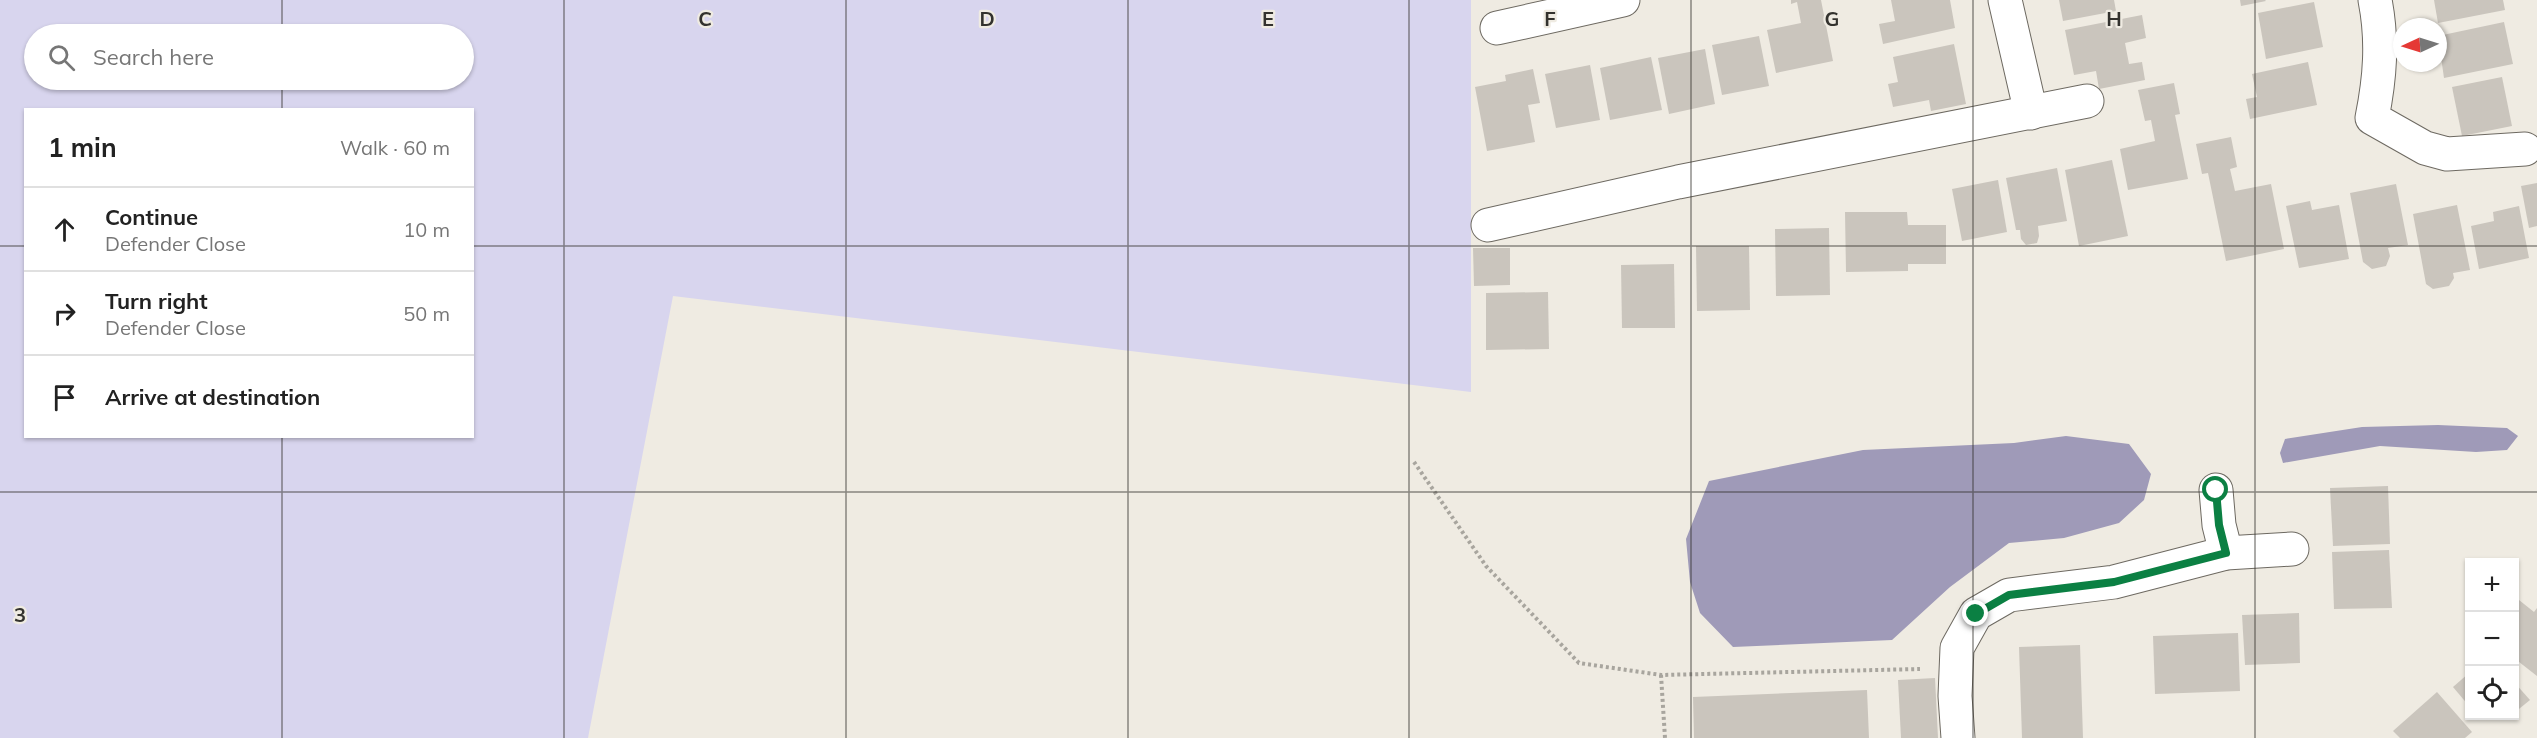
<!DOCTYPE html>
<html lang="en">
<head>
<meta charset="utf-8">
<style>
	body { margin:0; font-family:Mulish,sans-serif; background:#f2f2f2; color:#222 }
	.controls { position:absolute; right:18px; bottom:18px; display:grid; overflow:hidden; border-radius:0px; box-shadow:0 2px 4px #0004 }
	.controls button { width:54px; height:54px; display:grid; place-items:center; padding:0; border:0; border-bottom:2px solid #e0e0e0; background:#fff; color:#222; font:30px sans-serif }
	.compass { position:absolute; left:2393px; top:18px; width:54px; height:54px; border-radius:50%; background:#fff; box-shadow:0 2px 4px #0004; rotate:266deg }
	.stop { position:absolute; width:18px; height:18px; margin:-14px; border:4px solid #0b8043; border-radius:50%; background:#fff }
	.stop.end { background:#0b8043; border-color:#fff; box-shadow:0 2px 6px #0008 }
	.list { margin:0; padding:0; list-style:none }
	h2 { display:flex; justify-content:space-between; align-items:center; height:78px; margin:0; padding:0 24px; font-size:26px }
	h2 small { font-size:20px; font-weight:400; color:#767676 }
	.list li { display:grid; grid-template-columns:39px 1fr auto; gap:18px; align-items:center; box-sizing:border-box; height:84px; padding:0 24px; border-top:2px solid #e0e0e0 }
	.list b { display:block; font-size:22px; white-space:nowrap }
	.list p { margin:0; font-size:20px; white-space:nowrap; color:#767676 }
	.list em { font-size:20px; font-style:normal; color:#767676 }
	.icon { flex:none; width:33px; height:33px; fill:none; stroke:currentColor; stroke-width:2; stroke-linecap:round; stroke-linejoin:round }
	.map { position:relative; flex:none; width:2537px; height:738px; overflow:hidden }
	.search { position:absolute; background:#fff; box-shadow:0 2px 4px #0004; left:24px; top:24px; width:450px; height:66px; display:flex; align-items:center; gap:15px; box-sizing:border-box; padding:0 21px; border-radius:33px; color:#767676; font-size:22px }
	.panel { position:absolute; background:#fff; box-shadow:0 2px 4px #0004; left:24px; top:108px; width:450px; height:330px; border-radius:0px }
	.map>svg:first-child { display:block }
	.green { fill:#d8d5ee; fill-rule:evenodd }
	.water { fill:#9f9ab8 }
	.building { fill:#cac5bd }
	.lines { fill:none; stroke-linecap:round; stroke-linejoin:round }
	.minor-casing { stroke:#6d6961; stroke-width:35 }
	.path { stroke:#a8a59e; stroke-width:4; stroke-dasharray:3 3; stroke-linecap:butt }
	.minor { stroke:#fff; stroke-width:33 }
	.route { stroke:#0b8043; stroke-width:8 }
	.grid { fill:none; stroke:#33322e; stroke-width:1.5; stroke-opacity:0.55 }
	.grid-label { font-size:20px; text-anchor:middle; font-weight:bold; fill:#33322e; stroke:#efebe2; stroke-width:4.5; stroke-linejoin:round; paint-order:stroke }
</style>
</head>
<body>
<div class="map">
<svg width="2537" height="738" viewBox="0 0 2537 738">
	<rect width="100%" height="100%" fill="#efebe2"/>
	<path class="green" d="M0 0H1471V392L673 296 588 738H0ZM34 34H464V80H34ZM26 110H472V436H26Z"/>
	<g class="water">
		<polygon points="2438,425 2507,428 2518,436 2507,450 2476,452 2380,446 2283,463 2280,453 2285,439 2362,427"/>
		<polygon points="2066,436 2129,444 2151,474 2144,500 2119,523 2064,538 2009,543 1950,587 1892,640 1733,647 1700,613 1690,582 1686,539 1709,481 1863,450 2014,443"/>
	</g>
	<g class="building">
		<polygon points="1791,0 1821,0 1833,61 1776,73 1767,30 1801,23 1797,2 1791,4"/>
		<polygon points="1891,0 1950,0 1955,28 1883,44 1879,24 1895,21"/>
		<polygon points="2059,0 2114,0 2116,11 2063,21"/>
		<polygon points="2240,0 2265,0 2266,1 2241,6"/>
		<polygon points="2434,0 2503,0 2505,10 2438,23"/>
		<polygon points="2314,2 2323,47 2266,59 2258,13"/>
		<polygon points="2142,15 2146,38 2125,43 2129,64 2142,62 2145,80 2099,89 2096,71 2074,75 2065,30"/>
		<polygon points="2504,22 2513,64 2444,78 2438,36"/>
		<polygon points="1759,36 1769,86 1722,95 1712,45"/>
		<polygon points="1954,44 1966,104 1931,111 1929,100 1893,107 1888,84 1898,82 1893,57"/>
		<polygon points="1705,49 1715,104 1669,114 1658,58"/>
		<polygon points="1651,57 1662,110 1610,120 1600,68"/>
		<polygon points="2308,62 2317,105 2250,119 2246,99 2257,97 2252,74"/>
		<polygon points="1590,65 1600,120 1556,128 1545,74"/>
		<polygon points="1533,69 1540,103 1528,105 1535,142 1487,151 1475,87 1506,81 1505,75"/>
		<polygon points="2502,77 2512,126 2462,136 2452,87"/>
		<polygon points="2174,83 2180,114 2175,115 2188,179 2128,190 2120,149 2155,141 2151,120 2145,121 2138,90"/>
		<polygon points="2231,137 2237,167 2230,169 2235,191 2271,184 2284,249 2226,261 2208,173 2202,174 2196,144"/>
		<polygon points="2112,160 2128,236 2079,246 2065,170"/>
		<polygon points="2057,168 2067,221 2038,226 2039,236 2037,243 2026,245 2021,239 2020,230 2016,230 2006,178"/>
		<polygon points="1998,180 2007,232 1962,241 1952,189"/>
		<polygon points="2537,183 2537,226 2529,228 2521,186"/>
		<polygon points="2396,184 2408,245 2388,248 2390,256 2386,266 2372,269 2363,262 2350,193"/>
		<polygon points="2310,201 2312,210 2339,205 2349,259 2299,268 2286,206"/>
		<polygon points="2457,205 2470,270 2453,273 2454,278 2449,286 2433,289 2426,284 2413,214"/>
		<polygon points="2519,206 2529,258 2479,269 2471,226 2494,221 2493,212"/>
		<polygon points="1845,212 1907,212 1908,225 1946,225 1946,264 1908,264 1908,271 1846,272"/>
		<polygon points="1829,228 1830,295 1776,296 1775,229"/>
		<polygon points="1696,246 1749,246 1750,310 1697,311"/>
		<polygon points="1473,248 1510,248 1510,285 1474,286"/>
		<polygon points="1674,264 1675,328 1622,328 1621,265"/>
		<polygon points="1548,292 1549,349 1486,350 1486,293"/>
		<polygon points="2388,486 2390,544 2333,546 2330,488"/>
		<polygon points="2389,550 2392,608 2334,609 2332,552"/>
		<polygon points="2514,596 2534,612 2537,608 2537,676 2514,658 2514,636 2519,630 2514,627"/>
		<polygon points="2299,613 2300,663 2245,665 2242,615"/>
		<polygon points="2238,633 2240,691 2155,694 2153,636"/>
		<polygon points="2080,645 2083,738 2022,738 2019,647"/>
		<polygon points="2469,673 2469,706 2453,687"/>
		<polygon points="1935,678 1938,738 1901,738 1898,680"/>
		<polygon points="2514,682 2530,700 2514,713"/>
		<polygon points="1867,690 1869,738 1694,738 1693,697"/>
		<polygon points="2437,692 2472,732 2465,738 2400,738 2393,731"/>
	</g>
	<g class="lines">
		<g class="minor-casing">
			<g id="minor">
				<polyline points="2005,0 2031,113"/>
				<path d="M2375 0C2383 41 2380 78 2372 118L2425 148 2447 154 2525 149"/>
				<polyline points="1497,28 1623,0"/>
				<polyline points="1488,225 1678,182 2087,101"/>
				<polyline points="2216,490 2219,525 2226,553"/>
				<polyline points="1958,738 1955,696 1957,648 1976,614 2009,595 2114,582 2226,553 2292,549"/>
			</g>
		</g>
		<g class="path">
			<polyline points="1414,462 1486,566 1579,663 1661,675 1920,669"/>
			<polyline points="1661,675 1665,738"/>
		</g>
		<use href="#minor" class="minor"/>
	</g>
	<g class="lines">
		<polyline class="route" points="1976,614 2009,595 2114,582 2226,553 2219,525 2216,490"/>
	</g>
	<path class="grid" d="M282 0V34M564 0V738M846 0V738M1128 0V738M1409 0V738M1691 0V738M1973 0V738M2255 0V738M282 80V110M0 246H26M472 246H2537M282 436V738M0 492H2537"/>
	<g class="grid-label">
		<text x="705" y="26">C</text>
		<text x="987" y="26">D</text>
		<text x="1268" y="26">E</text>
		<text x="1550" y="26">F</text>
		<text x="1832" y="26">G</text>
		<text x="2114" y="26">H</text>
		<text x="20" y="622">3</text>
	</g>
</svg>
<div class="controls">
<button>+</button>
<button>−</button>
<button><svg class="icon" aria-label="locate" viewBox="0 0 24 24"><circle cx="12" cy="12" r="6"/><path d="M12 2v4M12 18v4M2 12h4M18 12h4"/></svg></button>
</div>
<svg class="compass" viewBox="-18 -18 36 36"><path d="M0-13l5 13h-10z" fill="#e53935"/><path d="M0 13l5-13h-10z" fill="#767676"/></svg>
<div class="stop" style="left:2216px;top:490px"></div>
<div class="stop end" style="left:1976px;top:614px"></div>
<div class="search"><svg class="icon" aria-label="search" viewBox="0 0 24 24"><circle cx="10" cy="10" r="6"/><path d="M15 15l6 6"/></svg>Search here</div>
<section class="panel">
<h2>1 min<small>Walk · 60 m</small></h2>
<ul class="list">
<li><svg class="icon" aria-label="ahead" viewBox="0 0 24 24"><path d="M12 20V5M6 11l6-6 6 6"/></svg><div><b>Continue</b><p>Defender Close</p></div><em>10 m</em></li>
<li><svg class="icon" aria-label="right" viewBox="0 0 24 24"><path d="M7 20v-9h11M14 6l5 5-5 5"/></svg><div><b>Turn right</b><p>Defender Close</p></div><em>50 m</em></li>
<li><svg class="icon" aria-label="arrive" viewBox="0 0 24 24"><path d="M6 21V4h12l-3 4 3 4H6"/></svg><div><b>Arrive at destination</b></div></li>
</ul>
</section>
</div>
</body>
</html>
